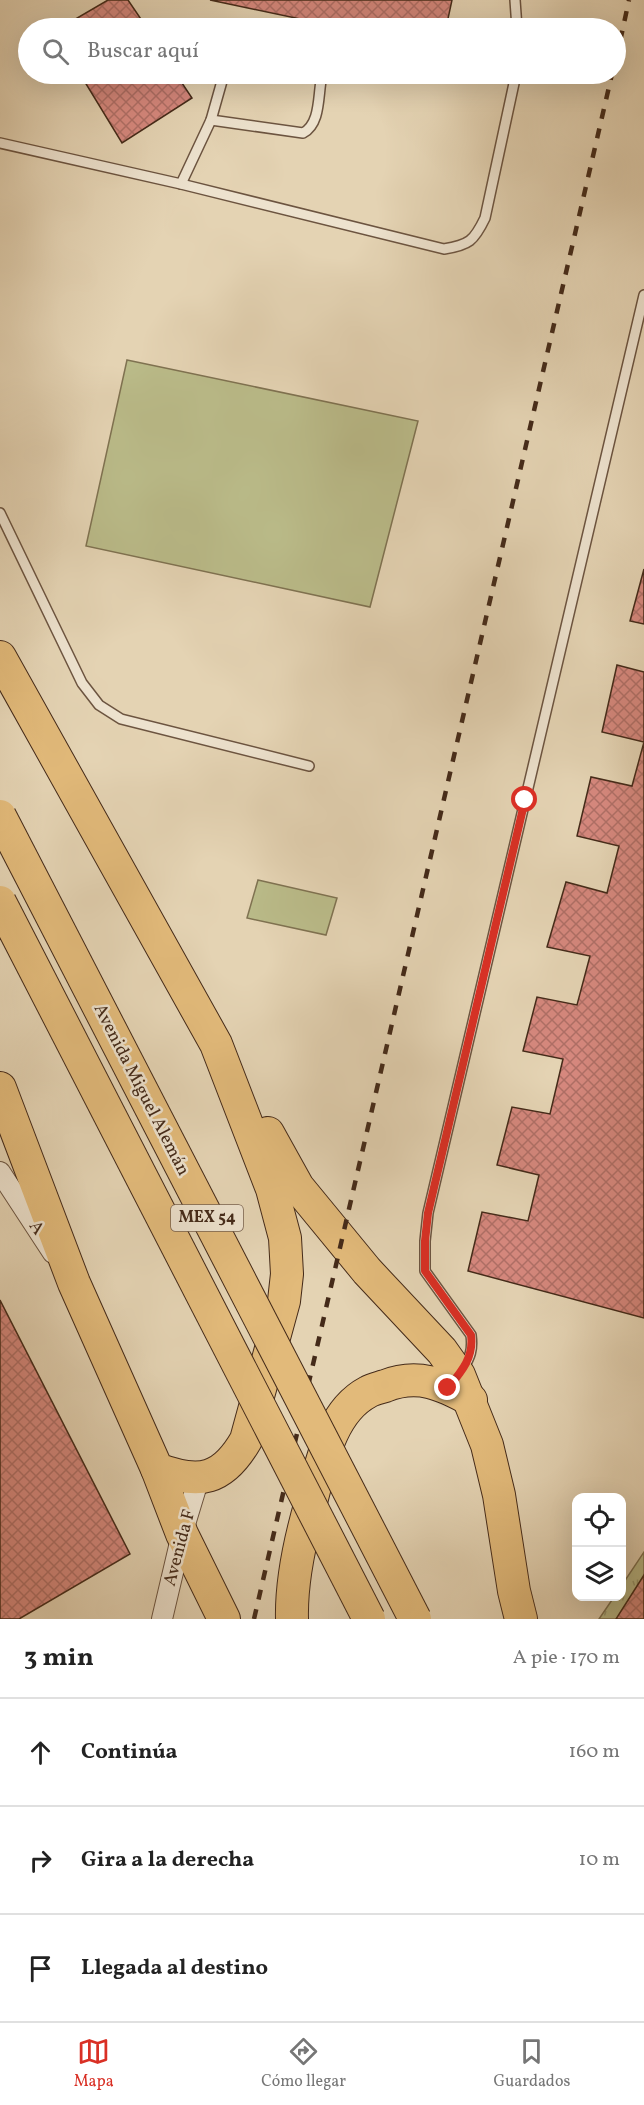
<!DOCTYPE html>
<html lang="es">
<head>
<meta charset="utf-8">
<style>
	body { margin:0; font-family:Vollkorn,serif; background:#f6f6f6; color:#222 }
	.controls { position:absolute; right:18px; bottom:18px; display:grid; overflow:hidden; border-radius:12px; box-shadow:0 6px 24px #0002 }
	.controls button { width:54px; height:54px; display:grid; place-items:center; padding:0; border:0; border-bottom:2px solid #e0e0e0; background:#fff; color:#222; font:30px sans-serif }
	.stop { position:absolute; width:18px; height:18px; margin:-14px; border:4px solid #d93025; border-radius:50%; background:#fff }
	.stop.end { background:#d93025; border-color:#fff; box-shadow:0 2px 6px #0008 }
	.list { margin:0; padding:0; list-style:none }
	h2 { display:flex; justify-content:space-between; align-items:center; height:78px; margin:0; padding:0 24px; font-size:26px }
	h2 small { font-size:20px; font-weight:400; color:#767676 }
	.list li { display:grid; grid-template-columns:39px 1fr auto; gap:18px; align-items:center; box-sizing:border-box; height:108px; padding:0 24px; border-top:2px solid #e0e0e0 }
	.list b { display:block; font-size:22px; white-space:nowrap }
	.list em { font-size:20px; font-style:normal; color:#767676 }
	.icon { flex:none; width:33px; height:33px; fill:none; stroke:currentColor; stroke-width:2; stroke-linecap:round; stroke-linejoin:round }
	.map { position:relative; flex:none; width:644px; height:1619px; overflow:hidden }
	.search { position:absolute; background:#fff; box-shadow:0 6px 24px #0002; left:18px; right:18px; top:18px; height:66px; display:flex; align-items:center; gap:15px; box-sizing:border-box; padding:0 21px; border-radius:33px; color:#767676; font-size:22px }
	.sheet { height:402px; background:#fff }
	nav { display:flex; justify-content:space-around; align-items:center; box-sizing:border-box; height:84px; border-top:2px solid #e0e0e0; background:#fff; font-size:16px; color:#767676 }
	nav a { display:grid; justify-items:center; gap:3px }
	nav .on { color:#d93025 }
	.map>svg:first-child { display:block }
	.grass { fill:url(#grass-tufts); stroke:#7f7251; stroke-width:1.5 }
	.pitch { fill:#babb89; stroke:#7f7251; stroke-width:1.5 }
	.building { fill:url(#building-cross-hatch); stroke:#442a19; stroke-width:1.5 }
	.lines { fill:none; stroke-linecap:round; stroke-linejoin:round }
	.service-casing { stroke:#6c5440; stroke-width:12 }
	.minor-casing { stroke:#6c5440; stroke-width:22 }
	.trunk-casing { stroke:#442a19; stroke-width:34 }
	.service { stroke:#ede2ce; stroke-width:9 }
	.minor { stroke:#ede2ce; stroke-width:20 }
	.trunk { stroke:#e2ba7a; stroke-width:32 }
	.rail { stroke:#442a19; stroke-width:4.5; stroke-dasharray:10 10; stroke-linecap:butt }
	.trunk-bridge-casing { stroke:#442a19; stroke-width:34; stroke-linecap:butt }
	.trunk-bridge { stroke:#e2ba7a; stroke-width:32 }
	.route { stroke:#d93025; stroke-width:8 }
	.labels { text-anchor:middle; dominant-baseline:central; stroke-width:5; stroke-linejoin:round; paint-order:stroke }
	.shield { fill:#ede2ce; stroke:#77614f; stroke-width:1.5 }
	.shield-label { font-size:16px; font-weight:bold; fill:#442a19 }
	.street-label { font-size:18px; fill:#442a19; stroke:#ede2ce }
</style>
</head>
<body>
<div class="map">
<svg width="644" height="1619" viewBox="0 0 644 1619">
	<defs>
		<pattern id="grass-tufts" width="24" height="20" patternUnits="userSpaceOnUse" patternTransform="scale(1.5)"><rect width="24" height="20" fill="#babb89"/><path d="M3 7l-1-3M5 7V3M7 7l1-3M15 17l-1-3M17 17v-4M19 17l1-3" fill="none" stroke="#99986f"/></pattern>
		<pattern id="building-cross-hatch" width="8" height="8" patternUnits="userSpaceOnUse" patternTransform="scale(1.5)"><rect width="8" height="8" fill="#d6887e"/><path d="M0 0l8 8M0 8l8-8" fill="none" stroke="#af6f66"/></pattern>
	</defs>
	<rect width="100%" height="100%" fill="#e4d3b3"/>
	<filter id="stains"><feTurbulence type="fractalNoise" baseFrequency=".00333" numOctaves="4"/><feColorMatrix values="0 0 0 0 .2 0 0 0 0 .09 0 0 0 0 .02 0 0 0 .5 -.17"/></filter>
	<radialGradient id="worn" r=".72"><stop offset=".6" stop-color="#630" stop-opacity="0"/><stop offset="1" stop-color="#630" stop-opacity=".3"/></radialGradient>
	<polygon class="grass" points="644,1552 644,1619 599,1619 614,1597 622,1596 622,1585"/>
	<g class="pitch">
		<polygon points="127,360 418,421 370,607 86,546"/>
		<polygon points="258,880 337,898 326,935 247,918"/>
	</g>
	<g class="building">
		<polygon points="108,0 128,0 147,28 60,28"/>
		<polygon points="210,0 452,0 446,28 343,28"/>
		<polygon points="80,74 176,74 192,98 122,143"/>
		<polygon points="644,569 644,624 630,621"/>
		<polygon points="617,665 644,672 644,1318 468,1271 482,1212 528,1221 539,1175 497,1165 512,1107 550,1114 563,1059 523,1051 537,997 577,1005 590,956 547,947 566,882 607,893 619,846 577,836 591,777 632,786 644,742 602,732"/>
		<polygon points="0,1300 130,1554 19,1619 0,1619"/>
		<polygon points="644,1575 644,1619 616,1619"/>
	</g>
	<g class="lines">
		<g class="service-casing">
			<g id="service">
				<polyline points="515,0 517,28"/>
				<path d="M211 120 303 133C320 124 318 98 321 81L320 74"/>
				<path d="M0 143 181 184 444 249C469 245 474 241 485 218L516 74"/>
				<polyline points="181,184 211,120 224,74"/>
				<polyline points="0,513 82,683 99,705 121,719 309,766"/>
				<path d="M463 1369C470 1357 473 1350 471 1335L425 1271V1241L428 1213 644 295"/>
			</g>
		</g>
		<g class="minor-casing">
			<g id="minor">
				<polyline points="0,1172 53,1253"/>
				<polyline points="162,1619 182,1534 199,1478"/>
			</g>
		</g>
		<g class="trunk-casing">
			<g id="trunk">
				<path d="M0 657 216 1044 272 1189 285 1238 287 1274 284 1301 246 1440C223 1480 200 1485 157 1469L74 1283 0 1088"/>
				<polyline points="268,1133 298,1187 367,1271 442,1351 459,1375 487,1445 499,1495 514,1591 521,1619"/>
				<polyline points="157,1469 182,1534 224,1619"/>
				<path d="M292 1619C291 1580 300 1540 311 1502 321 1465 330 1412 368 1392 373 1389 379 1388 385 1386 418 1373 442 1384 471 1400"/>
			</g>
		</g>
		<use href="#service" class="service"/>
		<use href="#minor" class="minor"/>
		<use href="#trunk" class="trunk"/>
		<g class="rail">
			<polyline points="616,60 629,0"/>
			<polyline points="254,1619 612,74"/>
		</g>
		<g class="trunk-bridge-casing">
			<g id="trunk-bridge">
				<polyline points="0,816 415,1619"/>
				<polyline points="0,902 369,1619"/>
			</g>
		</g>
		<use href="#trunk-bridge" class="trunk-bridge"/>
	</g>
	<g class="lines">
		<path class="route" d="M448 1388C462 1371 474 1357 471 1335L425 1271V1241L428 1213 525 800"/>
	</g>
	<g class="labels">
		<rect class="shield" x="171" y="1205" width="72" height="26" rx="4.5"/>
		<g class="shield-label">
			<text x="207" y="1218">MEX 54</text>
		</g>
		<g class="street-label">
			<text transform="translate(141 1090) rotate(63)">Avenida Miguel Alemán</text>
			<text transform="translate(36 1228) rotate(55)">A</text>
			<text transform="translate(180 1548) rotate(-75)">Avenida F</text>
		</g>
	</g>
	<rect width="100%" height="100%" filter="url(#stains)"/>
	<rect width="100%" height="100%" fill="url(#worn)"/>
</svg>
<div class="controls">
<button><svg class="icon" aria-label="locate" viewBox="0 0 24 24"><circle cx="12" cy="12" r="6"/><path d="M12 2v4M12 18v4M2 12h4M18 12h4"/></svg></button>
<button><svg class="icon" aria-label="layers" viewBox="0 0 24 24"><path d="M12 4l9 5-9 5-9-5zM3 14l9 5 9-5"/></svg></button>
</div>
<div class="stop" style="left:525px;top:800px"></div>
<div class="stop end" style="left:448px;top:1388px"></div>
<div class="search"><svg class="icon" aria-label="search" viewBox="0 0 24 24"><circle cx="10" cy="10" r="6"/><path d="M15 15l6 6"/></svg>Buscar aquí</div>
</div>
<section class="sheet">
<h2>3 min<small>A pie · 170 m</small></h2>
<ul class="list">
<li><svg class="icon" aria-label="ahead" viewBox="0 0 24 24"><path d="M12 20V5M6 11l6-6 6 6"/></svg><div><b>Continúa</b></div><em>160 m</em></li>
<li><svg class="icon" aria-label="right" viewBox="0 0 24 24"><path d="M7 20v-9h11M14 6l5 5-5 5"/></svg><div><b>Gira a la derecha</b></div><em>10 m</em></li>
<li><svg class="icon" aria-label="arrive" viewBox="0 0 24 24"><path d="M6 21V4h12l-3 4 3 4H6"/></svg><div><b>Llegada al destino</b></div></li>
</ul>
</section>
<nav>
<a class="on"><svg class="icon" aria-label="map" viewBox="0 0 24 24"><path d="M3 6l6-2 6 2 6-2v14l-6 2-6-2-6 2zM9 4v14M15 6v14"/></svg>Mapa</a>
<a><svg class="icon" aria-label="directions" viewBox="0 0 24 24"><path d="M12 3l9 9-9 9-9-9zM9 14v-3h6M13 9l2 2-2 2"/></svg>Cómo llegar</a>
<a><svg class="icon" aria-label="saved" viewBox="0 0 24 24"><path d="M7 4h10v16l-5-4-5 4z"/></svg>Guardados</a>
</nav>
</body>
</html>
